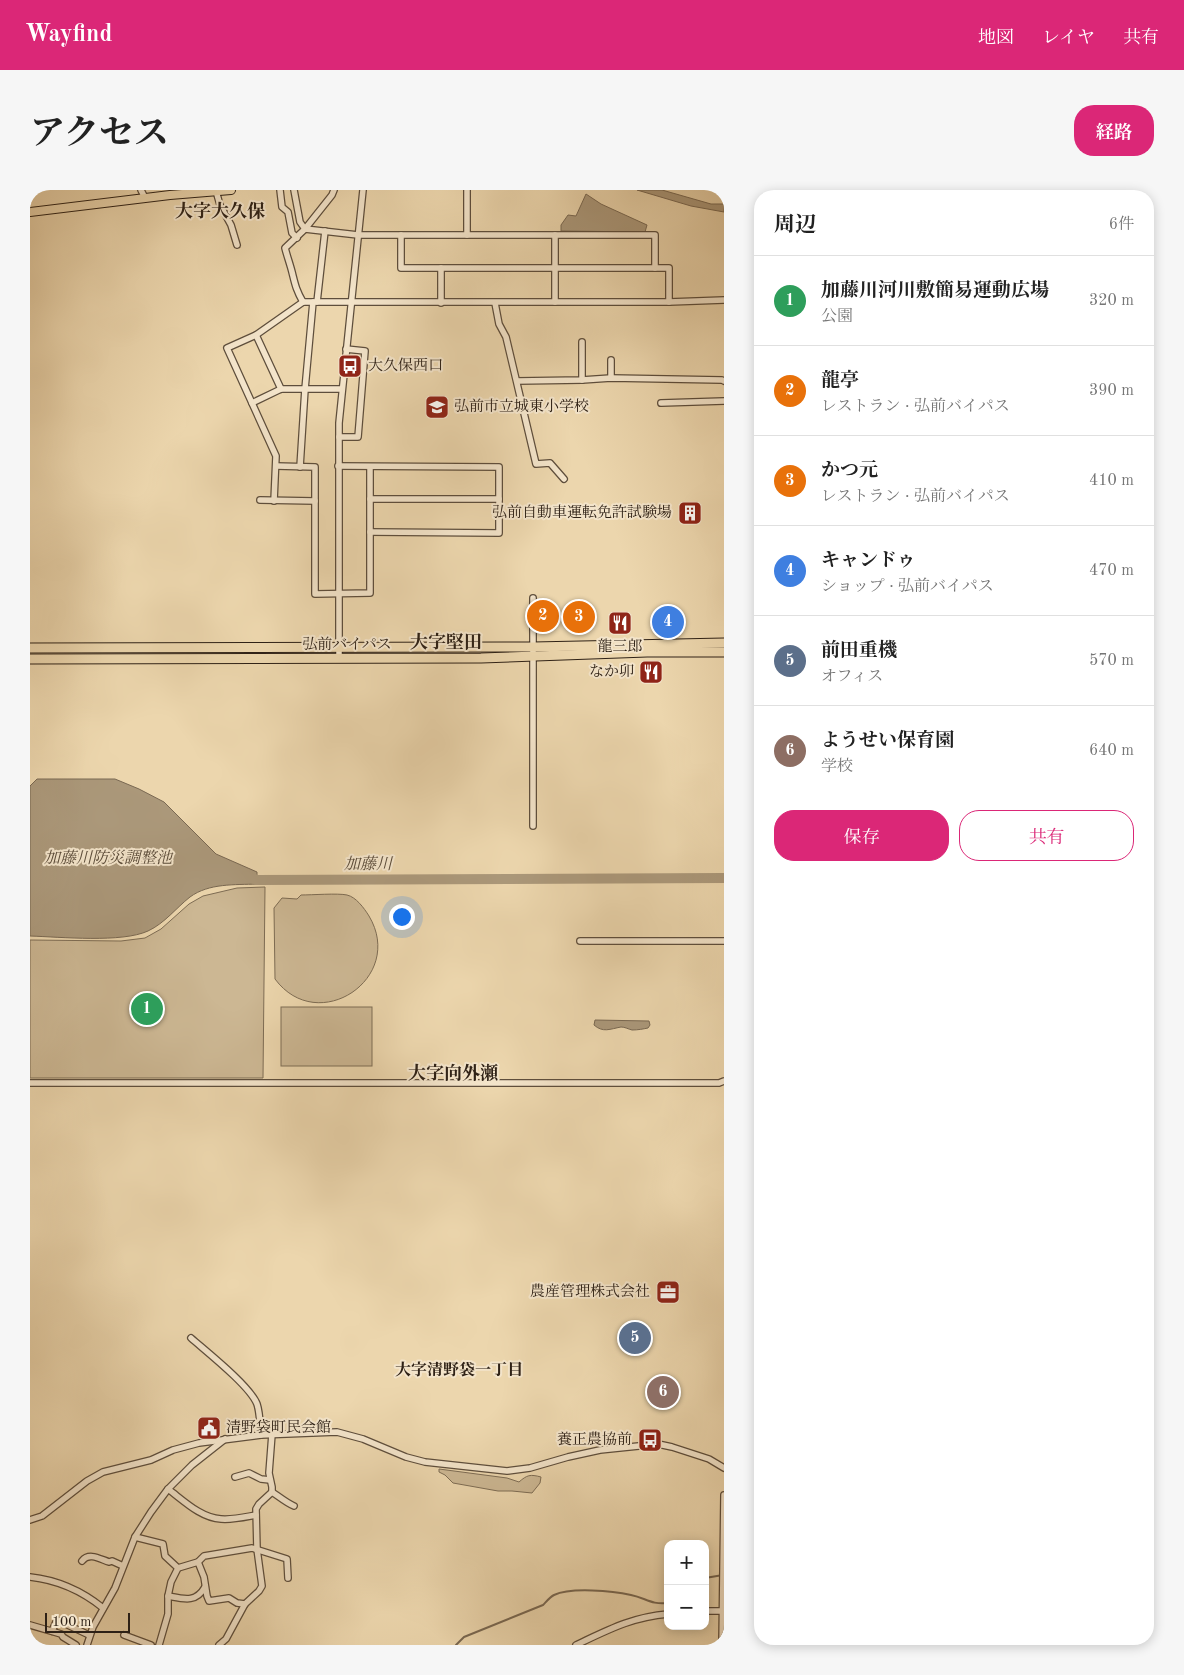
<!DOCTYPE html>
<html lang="ja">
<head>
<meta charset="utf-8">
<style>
	body { margin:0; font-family:"Old Standard TT","Noto Serif JP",serif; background:#f6f6f6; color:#222 }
	.controls { position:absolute; right:15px; bottom:15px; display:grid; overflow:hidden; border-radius:10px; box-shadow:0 2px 12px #0003 }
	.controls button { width:45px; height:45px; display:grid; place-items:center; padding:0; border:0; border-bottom:1px solid #e0e0e0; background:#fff; color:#222; font:25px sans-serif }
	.scale { position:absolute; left:15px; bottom:12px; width:85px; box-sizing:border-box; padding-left:5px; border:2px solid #2e2116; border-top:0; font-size:14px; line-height:18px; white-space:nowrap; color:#2e2116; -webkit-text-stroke:4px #f3e4ca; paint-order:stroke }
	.you { position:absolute; left:371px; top:726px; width:18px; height:18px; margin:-12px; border:4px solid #fff; border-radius:50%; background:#1a73e8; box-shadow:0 0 0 8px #1a73e833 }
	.badge { display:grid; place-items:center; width:32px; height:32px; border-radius:50%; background:#db2777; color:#fff; font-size:16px; font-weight:700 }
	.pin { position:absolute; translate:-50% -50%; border:2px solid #fff; box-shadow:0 1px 5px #0006 }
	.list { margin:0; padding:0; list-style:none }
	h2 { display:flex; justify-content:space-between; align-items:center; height:65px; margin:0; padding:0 20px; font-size:21px }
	h2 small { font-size:16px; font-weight:400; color:#767676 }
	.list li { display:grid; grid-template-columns:32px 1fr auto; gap:15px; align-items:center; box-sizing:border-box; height:90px; padding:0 20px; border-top:1px solid #e0e0e0 }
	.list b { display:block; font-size:19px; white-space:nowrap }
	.list p { margin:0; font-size:16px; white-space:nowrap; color:#767676 }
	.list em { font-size:16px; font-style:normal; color:#767676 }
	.actions { display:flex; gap:10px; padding:15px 20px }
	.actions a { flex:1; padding:11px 0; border:1px solid #db2777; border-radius:20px; text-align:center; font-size:18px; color:#db2777 }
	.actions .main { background:#db2777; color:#fff }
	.map { position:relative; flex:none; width:694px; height:1455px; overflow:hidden; border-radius:20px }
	header { display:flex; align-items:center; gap:30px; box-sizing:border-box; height:70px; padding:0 25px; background:#db2777; color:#fff }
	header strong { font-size:24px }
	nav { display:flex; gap:28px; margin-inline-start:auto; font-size:18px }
	.intro { display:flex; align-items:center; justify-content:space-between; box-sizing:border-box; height:120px; padding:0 30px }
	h1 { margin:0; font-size:35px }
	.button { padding:12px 22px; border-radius:20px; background:#db2777; color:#fff; font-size:18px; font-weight:700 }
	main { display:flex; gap:30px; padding:0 30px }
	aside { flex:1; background:#fff; border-radius:20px; box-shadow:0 2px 12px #0003 }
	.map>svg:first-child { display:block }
	.green { fill:#ccb793; stroke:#7d6c54 }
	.water { fill:#ab987a; stroke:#796852 }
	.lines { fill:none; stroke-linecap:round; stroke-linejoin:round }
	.stream { stroke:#796852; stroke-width:2 }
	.river { stroke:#ab987a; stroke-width:10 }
	.minor-casing { stroke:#5e4e3c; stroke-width:8 }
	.major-casing { stroke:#2e2116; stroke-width:10 }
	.highway-casing { stroke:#2e2116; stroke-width:11 }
	.minor { stroke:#f3e4ca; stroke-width:5.5 }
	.major { stroke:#ecd6ad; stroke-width:8 }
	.highway { stroke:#ecd6ad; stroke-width:9 }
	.labels { text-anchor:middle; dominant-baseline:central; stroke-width:4; stroke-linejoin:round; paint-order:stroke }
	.poi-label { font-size:15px; fill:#2e2116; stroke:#f3e4ca; text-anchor:end }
	.street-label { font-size:15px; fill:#2e2116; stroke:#f3e4ca }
	.water-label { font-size:16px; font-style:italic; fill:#5a4b39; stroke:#f3e4ca }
	.neighbourhood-label { font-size:16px; font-weight:bold; fill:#2e2116; stroke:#f3e4ca }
	.quarter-label { font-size:18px; font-weight:bold; fill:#2e2116; stroke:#f3e4ca }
</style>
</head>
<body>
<header>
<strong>Wayfind</strong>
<nav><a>地図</a><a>レイヤ</a><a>共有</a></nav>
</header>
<div class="intro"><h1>アクセス</h1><a class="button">経路</a></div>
<main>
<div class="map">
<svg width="694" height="1455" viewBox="0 0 694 1455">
	<rect width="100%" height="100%" fill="#ecd6ad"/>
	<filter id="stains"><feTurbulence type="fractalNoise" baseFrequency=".004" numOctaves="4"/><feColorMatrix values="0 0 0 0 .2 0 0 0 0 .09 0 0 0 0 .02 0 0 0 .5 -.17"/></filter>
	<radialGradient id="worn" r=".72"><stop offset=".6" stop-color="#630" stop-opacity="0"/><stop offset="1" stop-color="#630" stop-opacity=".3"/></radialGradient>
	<g class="green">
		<polygon points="235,697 233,888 0,888 0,750 91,751 115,748 131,739 159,714 173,706 207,698"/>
		<path d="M271 705C282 705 308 703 317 705 326 707 334 718 339 726 376 788 288 847 245 789L244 718 252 708 267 709Z"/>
		<rect x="251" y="817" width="91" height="59"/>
		<path d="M409 1279 477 1288 489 1292C497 1285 500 1284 511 1287L510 1293 502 1303 482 1301H468L423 1293 415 1285 409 1282Z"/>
	</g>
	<g class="water">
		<polygon points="607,0 632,0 681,14 694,14 694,22 661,16"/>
		<polygon points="556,4 571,14 617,35 615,42 531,41 531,35 538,25 546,26"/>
		<path d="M7 589H85L109 599 134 612 186 664 227 682V694C205 695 179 693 160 707 146 718 135 733 118 741 92 753 31 747 0 746V596Z"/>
		<path d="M565 830 619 831 620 835 618 838C613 839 608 840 602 840 598 839 595 837 591 837 580 839 573 843 564 835Z"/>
	</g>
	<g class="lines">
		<g class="stream">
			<polyline points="675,1388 693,1385"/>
			<path d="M426 1455 434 1447 513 1415C516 1412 520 1407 524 1405 541 1397 583 1401 601 1405 616 1408 621 1415 638 1413"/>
		</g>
		<polyline class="river" points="216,686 227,690 694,688"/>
		<g class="minor-casing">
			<g id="minor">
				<polyline points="111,0 115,8"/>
				<polyline points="250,0 252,17 258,22 262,43 267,48"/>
				<polyline points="264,0 270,32 275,39 328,45 625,45 625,78"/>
				<polyline points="437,0 437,45"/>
				<polyline points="186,1 190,15 201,35 207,55"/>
				<polyline points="371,45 371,78 639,78 639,112"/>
				<polyline points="411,78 411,113"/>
				<path d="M273 112C266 100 265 94 262 82 260 74 257 66 255 58L275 39 302 5 304 0"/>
				<polyline points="287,112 295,41"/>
				<polyline points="525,112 525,45"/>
				<polyline points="465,113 469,134 476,147 506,274 520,273 534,289"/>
				<polyline points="226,145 251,199"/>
				<polyline points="552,152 552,190"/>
				<polyline points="581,188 581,170"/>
				<polyline points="487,191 552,190 581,188 692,190 694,191"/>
				<polyline points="222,213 251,199 312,199"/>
				<polyline points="631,213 694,211"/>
				<polyline points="309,247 328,247 335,161 316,159"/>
				<polyline points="246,276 285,277 285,404 340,403 340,277"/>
				<polyline points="308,276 469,277 469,343 340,342"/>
				<polyline points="270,277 275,199 283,112"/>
				<polyline points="340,309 469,309"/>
				<polyline points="230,310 285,311"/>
				<polyline points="244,311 246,266 197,158 226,145 273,112 639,112 694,110"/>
				<polyline points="503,408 503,636"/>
				<polyline points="309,468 309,233 333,0"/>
				<polyline points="550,751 694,751"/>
				<polyline points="0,893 689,893 694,891"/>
				<path d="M161 1148C177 1162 220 1196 227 1214 230 1223 230 1235 231 1245"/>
				<polyline points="205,1287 219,1283 231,1289 240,1290"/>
				<path d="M138 1299C154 1311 171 1328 191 1329 203 1330 215 1327 226 1325"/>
				<path d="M242 1302C248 1306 258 1314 264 1316"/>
				<polyline points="0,1330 12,1326 57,1291 73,1282 121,1270 143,1260 169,1253 231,1245 307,1242 333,1249 376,1267 395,1272 477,1281 500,1278 538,1267 570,1260 628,1254 642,1257 679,1269 694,1278"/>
				<polyline points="105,1347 133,1354 135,1366 148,1378"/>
				<path d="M52 1371C59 1362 70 1369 79 1372L82 1371 93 1376"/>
				<polyline points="168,1372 174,1387 177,1406 179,1411 199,1408 207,1413 215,1414"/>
				<path d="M0 1387C28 1390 52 1401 73 1418"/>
				<path d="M138 1406C154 1409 166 1413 175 1397"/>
				<polyline points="675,1421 694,1421"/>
				<polyline points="0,1435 31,1444 33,1447 46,1455"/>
				<polyline points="22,1441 27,1430 59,1445"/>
				<polyline points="94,1445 121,1455"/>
				<polyline points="57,1455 63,1437 85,1398 105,1347 121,1322 138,1299 162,1275 195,1249"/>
				<polyline points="129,1455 138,1424 138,1406 141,1392 148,1378 168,1372 174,1366 222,1358 257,1369 258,1388"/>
				<polyline points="189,1455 196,1449 215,1414 229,1401 232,1396 227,1359 226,1319 229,1314 242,1302 242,1297 239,1283 242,1244"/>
				<path d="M546 1455C578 1440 602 1427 638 1424"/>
				<polyline points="692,1455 694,1305"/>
			</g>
		</g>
		<g class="major-casing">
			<polyline id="major" points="0,22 140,5 201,0"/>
		</g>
		<g class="highway-casing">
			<g id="highway">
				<polyline points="0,458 503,457 694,453"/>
				<polyline points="0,469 451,468 617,462 694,462"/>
			</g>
		</g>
		<use href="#minor" class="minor"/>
		<use href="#major" class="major"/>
		<use href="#highway" class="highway"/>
	</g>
	<defs>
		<g id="bus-square" transform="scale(1.25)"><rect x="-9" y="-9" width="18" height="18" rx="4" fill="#8f2418" stroke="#f3e4ca"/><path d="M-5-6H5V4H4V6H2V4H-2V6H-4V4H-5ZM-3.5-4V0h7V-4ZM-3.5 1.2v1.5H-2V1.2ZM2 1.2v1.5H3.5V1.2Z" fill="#fff"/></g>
		<g id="school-square" transform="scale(1.25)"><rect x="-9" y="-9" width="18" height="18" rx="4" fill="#8f2418" stroke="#f3e4ca"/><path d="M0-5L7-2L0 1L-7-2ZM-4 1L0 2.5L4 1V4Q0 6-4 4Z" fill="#fff"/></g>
		<g id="building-square" transform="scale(1.25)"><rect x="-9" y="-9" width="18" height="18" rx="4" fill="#8f2418" stroke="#f3e4ca"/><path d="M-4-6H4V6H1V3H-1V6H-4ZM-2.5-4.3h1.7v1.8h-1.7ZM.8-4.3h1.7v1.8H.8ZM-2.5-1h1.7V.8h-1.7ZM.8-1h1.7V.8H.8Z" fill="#fff"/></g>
		<g id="restaurant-square" transform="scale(1.25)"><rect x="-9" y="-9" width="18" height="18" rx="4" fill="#8f2418" stroke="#f3e4ca"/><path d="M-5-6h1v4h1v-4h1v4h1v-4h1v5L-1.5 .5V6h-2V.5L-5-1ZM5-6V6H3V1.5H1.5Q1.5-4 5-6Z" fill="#fff"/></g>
		<g id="office-square" transform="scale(1.25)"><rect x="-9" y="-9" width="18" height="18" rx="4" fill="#8f2418" stroke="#f3e4ca"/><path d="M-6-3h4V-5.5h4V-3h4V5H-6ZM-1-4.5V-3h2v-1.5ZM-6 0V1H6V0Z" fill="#fff"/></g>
		<g id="civic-square" transform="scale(1.25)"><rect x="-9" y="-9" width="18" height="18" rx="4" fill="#8f2418" stroke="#f3e4ca"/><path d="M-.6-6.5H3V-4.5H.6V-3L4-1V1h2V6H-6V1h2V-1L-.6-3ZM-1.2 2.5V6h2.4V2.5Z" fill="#fff"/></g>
	</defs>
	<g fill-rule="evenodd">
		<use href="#bus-square" x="320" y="176"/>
		<use href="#school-square" x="407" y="217"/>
		<use href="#building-square" x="660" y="323"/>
		<use href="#restaurant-square" x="590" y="433"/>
		<use href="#restaurant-square" x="621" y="482"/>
		<use href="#office-square" x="638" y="1102"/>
		<use href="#civic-square" x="179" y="1238"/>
		<use href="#bus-square" x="620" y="1250"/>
	</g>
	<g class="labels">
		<g class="poi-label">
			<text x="338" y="176" text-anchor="start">大久保西口</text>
			<text x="424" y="217" text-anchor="start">弘前市立城東小学校</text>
			<text x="642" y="323">弘前自動車運転免許試験場</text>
			<text x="590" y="457" text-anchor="middle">龍三郎</text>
			<text x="604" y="482">なか卯</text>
			<text x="620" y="1102">農産管理株式会社</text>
			<text x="196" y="1238" text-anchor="start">清野袋町民会館</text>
			<text x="602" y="1250">養正農協前</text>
		</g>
		<g class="street-label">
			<text x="317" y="455">弘前バイパス</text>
		</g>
		<g class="water-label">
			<text x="78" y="669">加藤川防災調整池</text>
			<text x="338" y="675">加藤川</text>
		</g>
		<g class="neighbourhood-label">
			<text x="429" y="1181">大字清野袋一丁目</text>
		</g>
		<g class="quarter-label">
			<text x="190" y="22">大字大久保</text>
			<text x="416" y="453">大字堅田</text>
			<text x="423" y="884">大字向外瀬</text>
		</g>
	</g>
	<rect width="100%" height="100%" filter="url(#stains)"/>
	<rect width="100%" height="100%" fill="url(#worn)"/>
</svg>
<div class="controls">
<button>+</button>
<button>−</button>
</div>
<div class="scale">100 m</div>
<div class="you"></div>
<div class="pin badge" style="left:117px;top:819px;background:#2e9e5b">1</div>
<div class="pin badge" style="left:513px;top:426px;background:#e8710a">2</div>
<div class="pin badge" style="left:549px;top:427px;background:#e8710a">3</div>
<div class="pin badge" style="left:638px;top:432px;background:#3f7fe0">4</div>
<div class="pin badge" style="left:605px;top:1148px;background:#5c6f8a">5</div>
<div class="pin badge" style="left:633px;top:1202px;background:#8d6e63">6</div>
</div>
<aside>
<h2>周辺<small>6件</small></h2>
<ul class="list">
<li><span class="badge" style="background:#2e9e5b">1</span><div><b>加藤川河川敷簡易運動広場</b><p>公園</p></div><em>320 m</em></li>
<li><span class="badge" style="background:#e8710a">2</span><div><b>龍亭</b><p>レストラン · 弘前バイパス</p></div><em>390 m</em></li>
<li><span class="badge" style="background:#e8710a">3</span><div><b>かつ元</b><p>レストラン · 弘前バイパス</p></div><em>410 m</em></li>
<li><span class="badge" style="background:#3f7fe0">4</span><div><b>キャンドゥ</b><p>ショップ · 弘前バイパス</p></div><em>470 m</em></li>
<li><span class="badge" style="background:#5c6f8a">5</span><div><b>前田重機</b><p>オフィス</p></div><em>570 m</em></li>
<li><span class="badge" style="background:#8d6e63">6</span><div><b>ようせい保育園</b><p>学校</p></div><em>640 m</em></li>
</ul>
<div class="actions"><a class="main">保存</a><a>共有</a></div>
</aside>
</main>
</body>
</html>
